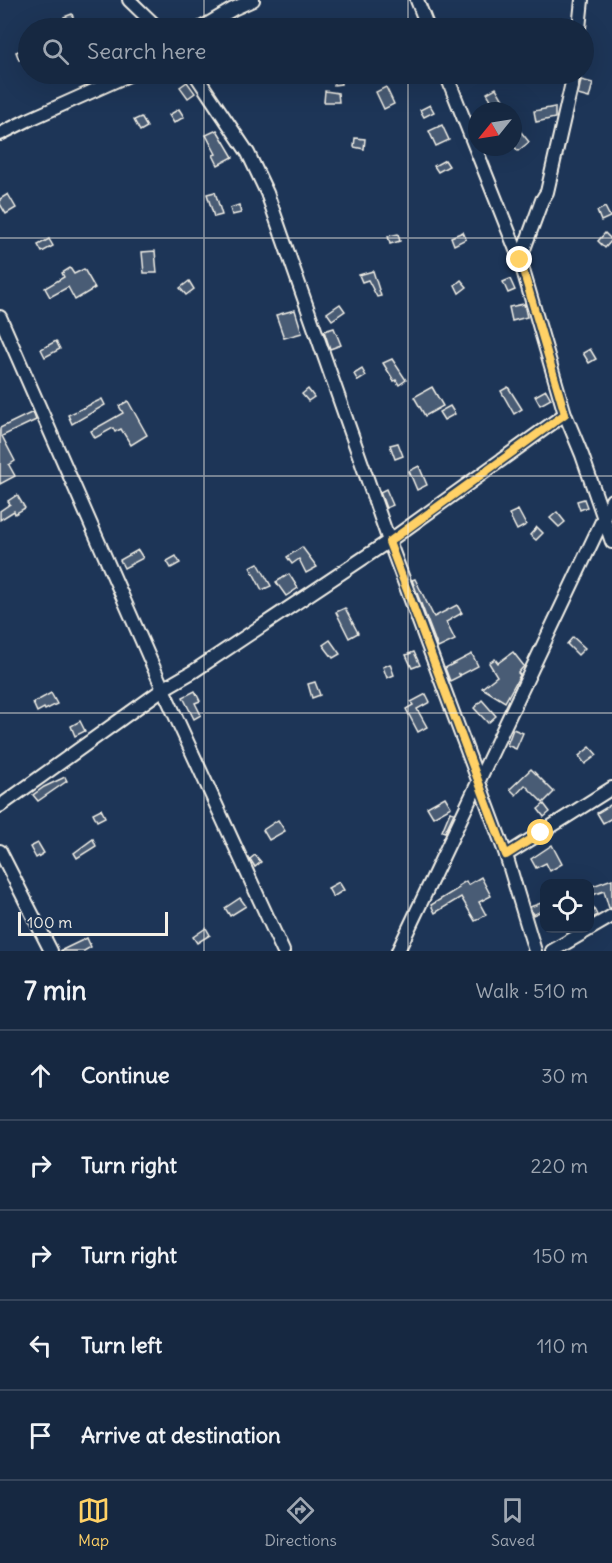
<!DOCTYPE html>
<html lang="en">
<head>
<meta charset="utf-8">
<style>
	body { margin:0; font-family:Delius,sans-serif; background:#1f3048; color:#f1f3f6 }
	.controls { position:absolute; right:18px; bottom:18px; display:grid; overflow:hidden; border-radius:12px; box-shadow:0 6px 24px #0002 }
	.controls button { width:54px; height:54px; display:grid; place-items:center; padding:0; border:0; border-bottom:2px solid #35445a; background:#162841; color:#f1f3f6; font:30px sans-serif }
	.compass { position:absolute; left:468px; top:102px; width:54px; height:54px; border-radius:50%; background:#162841; box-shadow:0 6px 24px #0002; rotate:240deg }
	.scale { position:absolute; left:18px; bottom:15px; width:150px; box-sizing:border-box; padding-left:6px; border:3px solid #f4f1e8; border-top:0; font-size:16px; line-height:21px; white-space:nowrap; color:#f4f1e8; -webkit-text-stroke:4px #1d3557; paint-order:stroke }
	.stop { position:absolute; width:18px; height:18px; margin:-14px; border:4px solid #ffd166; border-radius:50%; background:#fff }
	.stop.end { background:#ffd166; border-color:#fff; box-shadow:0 2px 6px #0008 }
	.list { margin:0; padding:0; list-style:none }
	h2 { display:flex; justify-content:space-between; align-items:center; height:78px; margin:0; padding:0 24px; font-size:26px }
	h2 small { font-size:20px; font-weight:400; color:#9ea6b1 }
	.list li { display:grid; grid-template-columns:39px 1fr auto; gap:18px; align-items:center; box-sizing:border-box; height:90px; padding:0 24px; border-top:2px solid #35445a }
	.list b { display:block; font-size:22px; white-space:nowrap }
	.list em { font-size:20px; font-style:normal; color:#9ea6b1 }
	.icon { flex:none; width:33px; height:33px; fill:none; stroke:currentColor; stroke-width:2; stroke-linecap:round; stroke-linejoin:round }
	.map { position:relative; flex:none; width:612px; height:951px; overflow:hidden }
	.search { position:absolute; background:#162841; box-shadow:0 6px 24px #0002; left:18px; right:18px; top:18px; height:66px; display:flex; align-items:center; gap:15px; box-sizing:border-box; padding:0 21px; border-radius:33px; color:#9ea6b1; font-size:22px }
	.sheet { height:528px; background:#162841 }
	nav { display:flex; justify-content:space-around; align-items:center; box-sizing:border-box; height:84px; border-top:2px solid #35445a; background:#162841; font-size:16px; color:#9ea6b1 }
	nav a { display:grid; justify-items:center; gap:3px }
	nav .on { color:#ffd166 }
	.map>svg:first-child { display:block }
	.building { fill:#485b74; stroke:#f4f1e8; stroke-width:1.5 }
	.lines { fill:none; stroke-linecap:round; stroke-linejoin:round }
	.street-casing { stroke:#f4f1e8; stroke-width:16 }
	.street { stroke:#1d3557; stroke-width:12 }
	.route { stroke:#ffd166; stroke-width:8 }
	.grid { fill:none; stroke:#f4f1e8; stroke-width:1.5; stroke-opacity:0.55 }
</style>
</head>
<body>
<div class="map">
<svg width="612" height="951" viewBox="0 0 612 951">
	<rect width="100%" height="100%" fill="#1d3557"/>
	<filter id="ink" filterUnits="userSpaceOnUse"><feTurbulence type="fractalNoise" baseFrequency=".0167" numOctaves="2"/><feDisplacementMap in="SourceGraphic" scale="12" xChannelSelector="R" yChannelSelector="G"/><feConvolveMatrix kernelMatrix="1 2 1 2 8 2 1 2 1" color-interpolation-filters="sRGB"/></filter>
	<g filter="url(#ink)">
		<g class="building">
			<polygon points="72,14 75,23 68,26 64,17"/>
			<polygon points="24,49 27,57 19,60 16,52"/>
			<polygon points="332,74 340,74 341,84 334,85"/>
			<polygon points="581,80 593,83 589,98 578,95"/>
			<polygon points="187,82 195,93 188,98 180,87"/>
			<polygon points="386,87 394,104 384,109 376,92"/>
			<polygon points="496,88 506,105 497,110 487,93"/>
			<polygon points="325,91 338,93 339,102 324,102"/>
			<polygon points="430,105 434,112 424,117 420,110"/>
			<polygon points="555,107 555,118 536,122 534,111"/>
			<polygon points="179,109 184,117 174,123 169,115"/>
			<polygon points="141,117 147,127 140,131 134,120"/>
			<polygon points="513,122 529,142 518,151 513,145"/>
			<polygon points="442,125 449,140 436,146 429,131"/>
			<polygon points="217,130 233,157 218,165 213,155 216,154 206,135"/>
			<polygon points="355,138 365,139 364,149 354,147"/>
			<polygon points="445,160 449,166 438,172 434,166"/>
			<polygon points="215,192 222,215 214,217 207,194"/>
			<polygon points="8,194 16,208 6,214 0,204 0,199"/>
			<polygon points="239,205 241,213 232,215 230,208"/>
			<polygon points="605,207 610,217 601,221 597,211"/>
			<polygon points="463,232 466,239 454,245 451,237"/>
			<polygon points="605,233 612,240 605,248 598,241"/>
			<polygon points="398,234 400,241 390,244 388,236"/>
			<polygon points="49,239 53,246 42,252 38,245"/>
			<polygon points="155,251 157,273 144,273 142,252"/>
			<polygon points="70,268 74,274 84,269 95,288 75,300 68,287 50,297 45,288 64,277 62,273"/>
			<polygon points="373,271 381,296 377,297 368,280 362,282 359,275"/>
			<polygon points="510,279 515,290 508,293 503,282"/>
			<polygon points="461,280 467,287 459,293 455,285"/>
			<polygon points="189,281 194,289 186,295 180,288"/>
			<polygon points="340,304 345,311 332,320 327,313"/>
			<polygon points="524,304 527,317 512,321 509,307"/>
			<polygon points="295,310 302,333 284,338 276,315"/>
			<polygon points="334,328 341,345 330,349 324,331"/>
			<polygon points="56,341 60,349 45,357 41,349"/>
			<polygon points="590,349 596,359 589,363 583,353"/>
			<polygon points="392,359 406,380 399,385 396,380 394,381 383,363"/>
			<polygon points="362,369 366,376 358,381 354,374"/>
			<polygon points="432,387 443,406 425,416 414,397"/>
			<polygon points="508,387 522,409 514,414 501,391"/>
			<polygon points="308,389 314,397 308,401 302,394"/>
			<polygon points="546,390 551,399 540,405 535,396"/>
			<polygon points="102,399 105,405 72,424 68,415"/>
			<polygon points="128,401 147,435 131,445 121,429 115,432 113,428 95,438 91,431 123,413 119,406"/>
			<polygon points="450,406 455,414 444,420 439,412"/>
			<polygon points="33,412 36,420 2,436 15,461 9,465 15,476 0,484 0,428"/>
			<polygon points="398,443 403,456 395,459 390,445"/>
			<polygon points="419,466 427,485 417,490 409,471"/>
			<polygon points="386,489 393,505 386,508 380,492"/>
			<polygon points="17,495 25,508 15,514 14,511 0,520 0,511 10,504 8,501"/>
			<polygon points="584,499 587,507 580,510 577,501"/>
			<polygon points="518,510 526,525 517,530 509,514"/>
			<polygon points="557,512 565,522 559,527 550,518"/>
			<polygon points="537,527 543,533 536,540 530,535"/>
			<polygon points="302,547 317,567 306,573 299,559 292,564 287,557"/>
			<polygon points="138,550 143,558 124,568 120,560"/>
			<polygon points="176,556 180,563 171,568 167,561"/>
			<polygon points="258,563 271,586 262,590 250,567"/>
			<polygon points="289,574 298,588 286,596 276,582"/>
			<polygon points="415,579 434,617 457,605 462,613 446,622 455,640 438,648 412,580"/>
			<polygon points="345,608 358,633 349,638 336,612"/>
			<polygon points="573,637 585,648 578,655 567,644"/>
			<polygon points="330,640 340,654 333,658 323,645"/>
			<polygon points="414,652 420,665 412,668 406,655"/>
			<polygon points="513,652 524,666 518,673 520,675 505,702 482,688 497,676 489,663 495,659 498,663"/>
			<polygon points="472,654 478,666 461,675 459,674 460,676 450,681 445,668"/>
			<polygon points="390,664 394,675 387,678 383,667"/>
			<polygon points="315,682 320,695 312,698 308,684"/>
			<polygon points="195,691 200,701 195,703 201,715 194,719 183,697"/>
			<polygon points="51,693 57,704 45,710 44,708 37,712 33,703"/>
			<polygon points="426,694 430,702 417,709 427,727 418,732 406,709 413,705 411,702"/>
			<polygon points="482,700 496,716 488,723 474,708"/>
			<polygon points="80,721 85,731 75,736 71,726"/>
			<polygon points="513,729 523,733 516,749 507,745"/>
			<polygon points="590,747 597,755 585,764 579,756"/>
			<polygon points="531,769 554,792 543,803 525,785 516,795 510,789"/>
			<polygon points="65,777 67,781 38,801 33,795 44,787"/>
			<polygon points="445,797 451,807 433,817 427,807"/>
			<polygon points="544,804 550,812 544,817 538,809"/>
			<polygon points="612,804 612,818 603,823 597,813"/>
			<polygon points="101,809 105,817 97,821 93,813"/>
			<polygon points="450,812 454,813 445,832 442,831"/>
			<polygon points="278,820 285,831 269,840 263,830"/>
			<polygon points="93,839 96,846 77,858 74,853"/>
			<polygon points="38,843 44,853 36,858 30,847"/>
			<polygon points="552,845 562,864 550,871 546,863 536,868 531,859"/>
			<polygon points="255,855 261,862 255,867 250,859"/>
			<polygon points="481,877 491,896 479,902 486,915 475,921 461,897 435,913 431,905 459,888 458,886 466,881 468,885"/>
			<polygon points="612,879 612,908 609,908 604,891 590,896 590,887"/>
			<polygon points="339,882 344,890 333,897 328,888"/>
			<polygon points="240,898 246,906 230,916 225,908"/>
			<polygon points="590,901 597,915 590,920"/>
			<polygon points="544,902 544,910 533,915 530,907"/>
			<polygon points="206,928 210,935 197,943 193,937"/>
			<polygon points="87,938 91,947 84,951 60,951"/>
		</g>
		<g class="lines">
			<g class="street-casing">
				<g id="street">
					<polyline points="129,0 158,28"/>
					<polyline points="417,0 428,28"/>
					<polyline points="201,28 233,9 253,0"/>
					<polyline points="579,28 582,0"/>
					<polyline points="195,74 248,153 267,193 389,541 506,855 535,951"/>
					<polyline points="446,74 520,260 565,414 582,455 612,542"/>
					<polyline points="0,134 28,120 131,74"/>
					<polyline points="520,260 542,200 547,192 574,74"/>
					<polyline points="0,317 163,689 283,951"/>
					<polyline points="0,806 163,689 194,671 389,541 565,414"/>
					<polyline points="0,851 51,951"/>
					<polyline points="506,855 612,788"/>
					<polyline points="398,951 612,500"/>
					<polyline points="552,951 612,916"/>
				</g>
			</g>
			<use href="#street" class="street"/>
		</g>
	</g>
	<g class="lines" filter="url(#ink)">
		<polyline class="route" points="520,260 565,414 389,542 506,855 541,833"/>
	</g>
	<path class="grid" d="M204 0V28M408 0V28M204 74V951M408 74V951M0 238H612M0 476H612M0 713H612"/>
</svg>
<div class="controls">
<button><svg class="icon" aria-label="locate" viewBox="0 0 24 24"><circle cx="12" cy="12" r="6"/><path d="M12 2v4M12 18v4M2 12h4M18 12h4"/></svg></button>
</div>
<svg class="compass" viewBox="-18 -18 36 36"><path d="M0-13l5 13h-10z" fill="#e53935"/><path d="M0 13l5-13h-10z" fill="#9ea6b1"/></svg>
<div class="scale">100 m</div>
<div class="stop" style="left:541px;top:833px"></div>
<div class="stop end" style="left:520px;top:260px"></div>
<div class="search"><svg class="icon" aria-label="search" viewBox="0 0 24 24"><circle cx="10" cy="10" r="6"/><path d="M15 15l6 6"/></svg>Search here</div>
</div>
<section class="sheet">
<h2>7 min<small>Walk · 510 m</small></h2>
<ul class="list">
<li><svg class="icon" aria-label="ahead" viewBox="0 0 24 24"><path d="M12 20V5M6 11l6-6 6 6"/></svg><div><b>Continue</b></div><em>30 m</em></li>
<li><svg class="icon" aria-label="right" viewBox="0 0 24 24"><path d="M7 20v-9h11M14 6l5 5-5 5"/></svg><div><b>Turn right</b></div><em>220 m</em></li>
<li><svg class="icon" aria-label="right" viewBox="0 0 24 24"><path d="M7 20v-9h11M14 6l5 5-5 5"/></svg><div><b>Turn right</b></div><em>150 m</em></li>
<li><svg class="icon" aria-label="left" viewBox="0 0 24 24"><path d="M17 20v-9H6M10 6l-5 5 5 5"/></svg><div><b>Turn left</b></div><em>110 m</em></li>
<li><svg class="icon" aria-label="arrive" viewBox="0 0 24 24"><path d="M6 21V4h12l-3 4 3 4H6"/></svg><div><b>Arrive at destination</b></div></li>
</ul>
</section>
<nav>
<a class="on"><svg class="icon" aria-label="map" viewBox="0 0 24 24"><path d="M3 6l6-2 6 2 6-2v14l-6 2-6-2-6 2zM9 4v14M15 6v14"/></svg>Map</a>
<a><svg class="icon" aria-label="directions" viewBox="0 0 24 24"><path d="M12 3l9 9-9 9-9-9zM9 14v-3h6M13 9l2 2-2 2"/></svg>Directions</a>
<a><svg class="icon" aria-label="saved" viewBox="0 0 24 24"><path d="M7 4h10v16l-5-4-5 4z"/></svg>Saved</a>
</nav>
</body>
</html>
